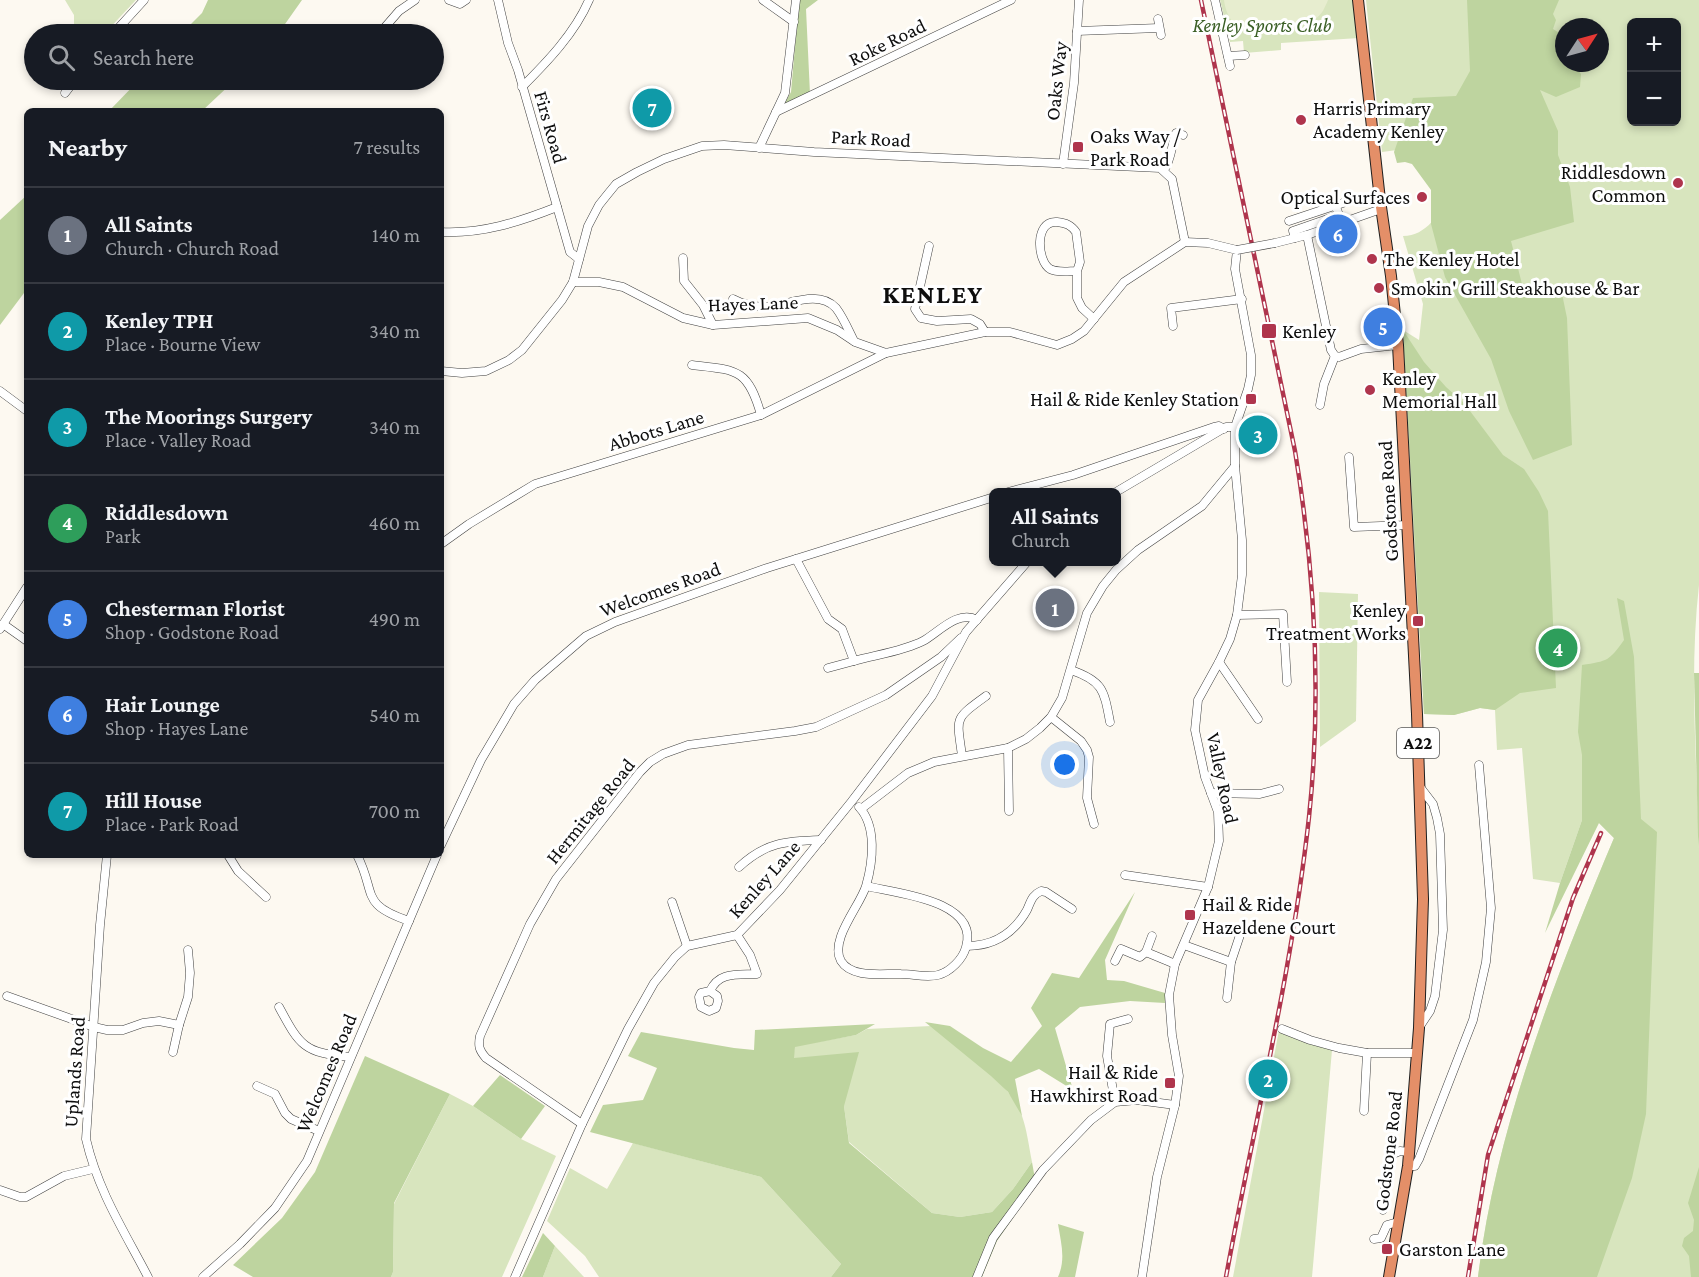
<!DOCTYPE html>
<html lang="en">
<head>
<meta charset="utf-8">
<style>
	body { margin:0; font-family:"Crimson Pro",serif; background:#20242c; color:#f1f3f6 }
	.controls { position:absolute; right:18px; top:18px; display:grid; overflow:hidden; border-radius:9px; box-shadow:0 3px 9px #0003 }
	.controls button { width:54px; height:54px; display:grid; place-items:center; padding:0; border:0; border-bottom:2px solid #363941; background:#171b24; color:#f1f3f6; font:30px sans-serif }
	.compass { position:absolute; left:1555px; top:18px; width:54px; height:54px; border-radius:50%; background:#171b24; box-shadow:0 3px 9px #0003; rotate:54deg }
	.you { position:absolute; left:1065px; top:765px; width:21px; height:21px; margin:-15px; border:4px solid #fff; border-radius:50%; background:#1a73e8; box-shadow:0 0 0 9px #1a73e833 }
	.badge { display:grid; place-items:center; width:39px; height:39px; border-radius:50%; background:#d39eaa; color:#fff; font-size:20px; font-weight:700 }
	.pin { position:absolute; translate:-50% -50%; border:3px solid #fff; box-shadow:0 2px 6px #0006 }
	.popup { position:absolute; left:989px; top:488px; width:132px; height:78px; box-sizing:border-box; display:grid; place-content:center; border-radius:9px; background:#171b24; filter:drop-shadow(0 2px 4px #0005); font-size:20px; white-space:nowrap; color:#9ea1a6 }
	.popup b { font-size:22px; color:#f1f3f6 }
	.popup::after { content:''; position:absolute; left:50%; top:100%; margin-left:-12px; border:12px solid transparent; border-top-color:#171b24 }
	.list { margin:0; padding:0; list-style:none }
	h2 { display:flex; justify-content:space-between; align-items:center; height:78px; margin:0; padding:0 24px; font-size:26px }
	h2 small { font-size:20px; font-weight:400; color:#9ea1a6 }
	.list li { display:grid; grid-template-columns:39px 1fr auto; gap:18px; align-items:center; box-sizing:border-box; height:96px; padding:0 24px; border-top:2px solid #363941 }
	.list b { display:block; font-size:22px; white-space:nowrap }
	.list p { margin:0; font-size:20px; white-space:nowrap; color:#9ea1a6 }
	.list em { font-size:20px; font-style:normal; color:#9ea1a6 }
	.icon { flex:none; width:33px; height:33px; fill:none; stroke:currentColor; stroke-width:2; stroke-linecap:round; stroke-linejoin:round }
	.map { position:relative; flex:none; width:1699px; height:1277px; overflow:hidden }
	.search { position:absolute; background:#171b24; box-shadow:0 3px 9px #0003; left:24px; top:24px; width:420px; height:66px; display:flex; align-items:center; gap:15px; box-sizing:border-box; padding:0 21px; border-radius:33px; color:#9ea1a6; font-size:22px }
	.panel { position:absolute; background:#171b24; box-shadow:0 3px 9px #0003; left:24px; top:108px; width:420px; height:750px; border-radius:9px }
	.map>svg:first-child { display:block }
	.green { fill:#d8e5be; fill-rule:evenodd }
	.forest { fill:#bed49f }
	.pitch { fill:#e7edcf }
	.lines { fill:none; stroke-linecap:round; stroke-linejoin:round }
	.minor-casing { stroke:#414141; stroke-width:9 }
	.highway-casing { stroke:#1f1f1f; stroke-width:12 }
	.minor { stroke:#fff; stroke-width:8 }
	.highway { stroke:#e48f68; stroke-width:10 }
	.rail-casing { stroke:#af354d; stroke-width:4.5 }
	.rail { stroke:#fff; stroke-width:2; stroke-dasharray:7; stroke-linecap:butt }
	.minor-bridge-casing { stroke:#414141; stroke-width:9; stroke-linecap:butt }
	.minor-bridge { stroke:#fff; stroke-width:8 }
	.poi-dot { fill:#af354d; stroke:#fff; stroke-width:2 }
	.labels { text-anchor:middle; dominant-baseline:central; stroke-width:6; stroke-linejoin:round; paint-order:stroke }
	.shield { fill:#fff; stroke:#565656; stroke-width:1.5 }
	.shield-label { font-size:18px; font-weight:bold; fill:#0e0e0e }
	.park-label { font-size:20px; font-style:italic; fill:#3a5f25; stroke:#fff }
	.street-label { font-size:20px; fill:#0e0e0e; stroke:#fff }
	.poi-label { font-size:20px; fill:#0e0e0e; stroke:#fff; text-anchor:start }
	.district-label { font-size:26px; font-weight:bold; letter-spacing:1.5px; fill:#0e0e0e; stroke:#fff }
</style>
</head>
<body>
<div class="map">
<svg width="1699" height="1277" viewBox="0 0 1699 1277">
	<rect width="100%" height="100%" fill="#fdf9f1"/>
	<g class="green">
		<polygon points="65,0 136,0 104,34 74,34 74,15"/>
		<polygon points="1220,0 1355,0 1359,38 1281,43 1281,50 1244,53 1243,41 1230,42"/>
		<path d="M1366 0H1699V585C1689 673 1697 762 1699 849 1699 992 1699 1134 1699 1277H1478C1496 1127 1556 976 1614 838L1599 823 1582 820 1560 883 1533 879 1522 748 1497 750 1495 710 1480 708 1454 715 1424 714 1403 330 1419 340 1423 304 1403 236C1427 236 1439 213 1451 195L1397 150 1382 152ZM1632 22H1676V122H1632ZM1564 27H1600V63H1564Z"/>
		<polygon points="1319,592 1358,594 1356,721 1320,747"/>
		<path d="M931 1026C960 1049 1009 1080 1022 1116 1027 1130 1029 1147 1032 1162L1013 1189 992 1212 960 1217 932 1213 849 1142 844 1106 793 1058 795 1046 856 1035 867 1029Z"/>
		<polygon points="1279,1030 1332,1050 1312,1277 1233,1277"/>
		<polygon points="450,1094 473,1106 521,1139 556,1156 502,1277 391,1277 393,1272 394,1204"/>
		<polygon points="633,1143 761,1177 841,1264 831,1277 599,1277 585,1256 547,1221 570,1168 607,1189"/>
		<polygon points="555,1246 583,1276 584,1277 543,1277"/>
	</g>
	<g class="forest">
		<polygon points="208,0 302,0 278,34 181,34 202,13"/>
		<polygon points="799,0 818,0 806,9 810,94 782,108 791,92"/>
		<polygon points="1467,0 1559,0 1553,14 1556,20 1553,29 1564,36 1564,63 1572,63 1581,74 1580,87 1556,97 1540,90 1558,131 1558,155 1570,187 1574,222 1511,241 1522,284 1561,289 1567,318 1572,445 1533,460 1509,411 1491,359 1445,277 1431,224 1431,190 1412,164 1405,162 1397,163 1394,152 1413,98 1456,96 1470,71"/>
		<polygon points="139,80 235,80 202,111 109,111"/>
		<polygon points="27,195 27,289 0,325 0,220"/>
		<polygon points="1403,330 1424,362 1446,387 1464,403 1503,455 1524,469 1539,492 1548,511 1556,688 1520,693 1495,710 1480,708 1454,715 1424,714"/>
		<path d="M1617 598 1624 601 1634 657 1641 819 1657 832 1646 1114 1632 1178 1597 1277H1478C1496 1127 1556 976 1614 838L1599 823 1545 933 1560 883 1582 820V755L1578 732 1582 665C1608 661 1609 661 1624 640Z"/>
		<polygon points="1694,673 1699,673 1699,847 1698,836"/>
		<polygon points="1135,892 1105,960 1107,980 1124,981 1165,993 1165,1003 1130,1001 1080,1007 1055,1028 1073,1090 1039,1069 1015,1079 1022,1116 1008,1092 991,1076 925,1022 950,1026 983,1048 1011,1062 1042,1026 1031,1008 1052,973 1079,978"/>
		<polygon points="875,1024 856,1035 795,1047 794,1058 859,1052 844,1106 849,1143 932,1213 960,1217 992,1212 1013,1189 1032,1162 1036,1185 997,1241 982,1277 831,1277 841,1264 761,1177 590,1132 603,1105 643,1100 657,1068 628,1056 641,1032 734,1048 754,1050 755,1030"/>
		<polygon points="365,1056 450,1094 394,1203 393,1272 391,1277 253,1277 233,1265 282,1218 315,1172"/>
		<polygon points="500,1075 545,1106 521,1139 473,1106"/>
		<polygon points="1699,1167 1699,1277 1691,1277 1689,1256 1682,1246 1684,1238 1693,1231 1694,1220 1688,1203"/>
		<path d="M1058 1224 1084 1232 1075 1277H1058C1066 1259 1061 1243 1058 1224Z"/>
		<polygon points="543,1233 555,1246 543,1277 522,1277"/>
	</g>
	<path class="pitch" d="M1224 0H1328C1325 7 1322 15 1315 19 1303 27 1249 33 1236 25 1229 20 1225 9 1224 0Z"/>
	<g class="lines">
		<g class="minor-casing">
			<g id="minor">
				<polyline points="449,0 460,4 466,0"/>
				<polyline points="498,0 508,43 518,70 570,252 579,259"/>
				<polyline points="763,0 794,22"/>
				<polyline points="1215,0 1230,66"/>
				<polyline points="1158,19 1161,35"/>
				<polyline points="1077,31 1159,28"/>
				<polyline points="113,34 144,0"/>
				<polyline points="379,34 399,11 415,0"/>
				<polyline points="1228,56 1245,55"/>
				<polyline points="340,80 341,80"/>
				<path d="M522 87C547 62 575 33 589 0"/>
				<polyline points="65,93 75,80"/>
				<polyline points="776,112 1011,0"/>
				<polyline points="759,148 785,93 796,0"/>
				<polyline points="1063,164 1074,83 1079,0"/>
				<path d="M1164 170C1172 158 1171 146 1176 133L1183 135"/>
				<polyline points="1289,221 1355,199"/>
				<path d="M441 232C482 234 519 222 557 207"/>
				<polyline points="1307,235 1331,350 1335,356 1339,357 1361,349 1398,345"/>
				<polyline points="1295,238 1293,231 1339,215 1336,207"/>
				<polyline points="1275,243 1307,235 1381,209"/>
				<polyline points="929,246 915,309 921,318 937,321 971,319 980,324 985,332"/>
				<polyline points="683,258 684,281 703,305 713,325"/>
				<path d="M1077 271C1069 271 1057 273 1050 269 1037 261 1034 220 1057 222 1066 223 1071 225 1076 232L1080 262 1077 271V298L1082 308 1094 319"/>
				<polyline points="573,282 599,282 623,287 683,318 713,325 808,318 837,330 855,342 886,353 985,332 1010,332 1057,345 1072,339 1084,331 1124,282 1185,242 1208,243 1237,250 1235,269 1251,355 1251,375 1248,389 1235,427 1235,466 1242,540 1242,575 1237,615 1230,639 1219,662 1198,700 1195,730 1205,777 1218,812 1219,841 1208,887 1175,964 1169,995 1172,1035 1179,1076 1175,1105 1157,1177 1142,1277"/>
				<path d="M733 299C746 306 759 308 774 306 792 303 820 290 836 308 843 317 849 331 854 341"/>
				<polyline points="1173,326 1171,308 1242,299"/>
				<path d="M692 365C736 370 748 368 761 415"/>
				<polyline points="441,371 462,373 486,371 509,360 522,350 562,300 573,282 588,226 599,205 607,195 616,184 637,172 664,159 702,146 724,145 814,152 1160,168 1172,179 1185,242"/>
				<polyline points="0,391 27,411"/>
				<polyline points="1320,405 1324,384 1335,356"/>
				<polyline points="1349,457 1354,527 1408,525"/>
				<polyline points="1008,492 1073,475 1214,427 1219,426 1224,429"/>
				<polyline points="1116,492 1226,427 1235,427"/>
				<polyline points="441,544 469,524 535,484 761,415 886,353"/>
				<path d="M796 559 828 619 842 629 854 661C875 655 904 651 923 641 938 633 958 609 977 620"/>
				<polyline points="1237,615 1283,614 1287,682"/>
				<polyline points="3,624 27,641"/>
				<polyline points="0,629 27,587"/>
				<polyline points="1219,662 1258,719"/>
				<polyline points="828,668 854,661"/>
				<path d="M1071 670C1103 681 1104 690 1110 722"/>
				<polyline points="1051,717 1081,741 1087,750 1089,757 1087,798 1094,824"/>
				<polyline points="1008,748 1009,811"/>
				<path d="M962 756C957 717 953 720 986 696"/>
				<polyline points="1211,793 1260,794 1279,789"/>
				<path d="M859 807C877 826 873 862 866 886 860 906 829 940 841 961 852 979 884 973 901 974 913 974 926 978 938 975 950 972 963 959 966 947 980 900 895 893 866 886"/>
				<polyline points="861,809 908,773 934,762 1008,748 1026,739 1040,728 1051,717 1062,698 1087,613 1103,586 1116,570 1138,550 1202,506 1235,466"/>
				<polyline points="441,845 481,760 514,704 535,680 586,636 615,622 767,568 994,497"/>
				<path d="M107 855 100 925 86 1139C98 1191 124 1231 148 1277"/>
				<polyline points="228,855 238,871 266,897"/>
				<path d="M357 855C377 894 359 904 409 921"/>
				<path d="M739 867C766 842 786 841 821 840"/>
				<polyline points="1125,875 1208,887"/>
				<polyline points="672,902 687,946"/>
				<polyline points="1152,936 1146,952 1175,964"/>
				<polyline points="1184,945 1231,962"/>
				<path d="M967 946C994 946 1014 933 1027 910 1031 901 1032 895 1041 891L1046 892 1072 909"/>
				<polyline points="1115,961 1121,949 1140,957 1146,952"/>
				<path d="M710 991 717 996 718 1001 716 1008 709 1011 701 1007 699 997 701 993 710 991C719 971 738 975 757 974L750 955 737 935"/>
				<polyline points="7,996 94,1027 107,1030 123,1030 143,1023 159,1021 179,1025"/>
				<polyline points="1227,998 1231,962 1241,932"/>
				<path d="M279 1007C300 1046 304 1053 350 1057"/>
				<polyline points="1420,1026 1430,1011 1435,996 1443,930 1440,834 1437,818 1433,804 1420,787"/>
				<polyline points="1282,1029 1310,1040 1339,1048 1367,1053 1413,1053 1417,1055"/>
				<polyline points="173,1052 179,1025 188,997 190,973 188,950"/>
				<polyline points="257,1086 275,1094 285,1113 291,1119 319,1131"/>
				<polyline points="1115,1102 1107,1056 1110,1024 1128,1019"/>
				<polyline points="1364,1111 1367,1053"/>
				<path d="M582 1124 486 1058C479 1050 478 1046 480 1036L530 924 556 879 640 772 650 762 663 754 688 745 795 731 816 727 886 695 941 657 961 638"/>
				<polyline points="1408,1166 1415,1166 1419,1159 1473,1020 1486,962 1491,908 1479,765"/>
				<polyline points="0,1190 20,1197 26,1197 64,1176 93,1169"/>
				<path d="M1383 1210C1386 1190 1384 1173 1393 1154L1400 1151 1409 1152"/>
				<polyline points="1374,1239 1381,1238 1387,1225 1398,1222"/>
				<polyline points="203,1277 240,1244 275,1208 307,1161 437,855"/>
				<polyline points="515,1277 582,1124 628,1029 654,983 675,957 687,946 737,935 780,890 852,801 932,696 966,632 1027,562"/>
				<polyline points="977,1277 993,1238 1043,1170 1091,1120 1115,1102 1137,1100 1175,1105"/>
			</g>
		</g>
		<g class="highway-casing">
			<polyline id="highway" points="1358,0 1380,200 1391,276 1398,345 1417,714 1423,899 1419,1028 1408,1166 1389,1277"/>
		</g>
		<use href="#minor" class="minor"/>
		<use href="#highway" class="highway"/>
		<g class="rail-casing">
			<g id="rail">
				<path d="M1201 0 1295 451C1315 572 1322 695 1309 817 1292 972 1254 1124 1226 1277"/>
				<polyline points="1468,1277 1488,1155 1573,898 1601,833"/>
			</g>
		</g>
		<use href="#rail" class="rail"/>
		<g class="minor-bridge-casing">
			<polyline id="minor-bridge" points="1237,250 1275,243"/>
		</g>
		<use href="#minor-bridge" class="minor-bridge"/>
	</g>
	<g class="poi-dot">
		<circle cx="1301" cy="120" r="6"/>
		<rect x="1072" y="141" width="12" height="12" rx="3"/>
		<circle cx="1678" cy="183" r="6"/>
		<circle cx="1422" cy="197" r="6"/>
		<circle cx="1372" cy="259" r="6"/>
		<circle cx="1379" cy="288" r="6"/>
		<rect x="1261" y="323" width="16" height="16" rx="3"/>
		<circle cx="1370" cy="390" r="6"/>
		<rect x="1245" y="393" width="12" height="12" rx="3"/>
		<rect x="1412" y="615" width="12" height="12" rx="3"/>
		<rect x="1184" y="909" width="12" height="12" rx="3"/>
		<rect x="1164" y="1077" width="12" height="12" rx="3"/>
		<rect x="1381" y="1243" width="12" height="12" rx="3"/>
	</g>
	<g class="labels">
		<rect class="shield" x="1397" y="728" width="42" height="30" rx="4.5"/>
		<g class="shield-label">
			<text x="1418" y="743">A22</text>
		</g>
		<g class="park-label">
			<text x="1262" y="25">Kenley Sports Club</text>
		</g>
		<g class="street-label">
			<text transform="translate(887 42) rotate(-26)">Roke Road</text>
			<text transform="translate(1056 81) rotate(-84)">Oaks Way</text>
			<text transform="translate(551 127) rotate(74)">Firs Road</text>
			<text transform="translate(871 138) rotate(3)">Park Road</text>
			<text transform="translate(753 303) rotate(-2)">Hayes Lane</text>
			<text transform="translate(656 430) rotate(-17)">Abbots Lane</text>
			<text transform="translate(1388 501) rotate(-93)">Godstone Road</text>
			<text transform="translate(660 589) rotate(-20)">Welcomes Road</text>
			<text transform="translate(1223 778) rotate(78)">Valley Road</text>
			<text transform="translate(590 811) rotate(-51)">Hermitage Road</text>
			<text transform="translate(764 879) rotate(-48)">Kenley Lane</text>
			<text transform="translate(74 1072) rotate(-86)">Uplands Road</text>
			<text transform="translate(326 1073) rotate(-67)">Welcomes Road</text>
			<text transform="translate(1388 1151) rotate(-83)">Godstone Road</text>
		</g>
		<g class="poi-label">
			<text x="1313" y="108">Harris Primary<tspan x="1313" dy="23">Academy Kenley</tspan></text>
			<text x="1090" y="136">Oaks Way /<tspan x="1090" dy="23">Park Road</tspan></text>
			<text x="1666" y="172" text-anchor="end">Riddlesdown<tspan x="1666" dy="23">Common</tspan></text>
			<text x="1410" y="197" text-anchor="end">Optical Surfaces</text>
			<text x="1384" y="259">The Kenley Hotel</text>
			<text x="1391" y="288">Smokin' Grill Steakhouse &amp; Bar</text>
			<text x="1282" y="331">Kenley</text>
			<text x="1382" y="378">Kenley<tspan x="1382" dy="23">Memorial Hall</tspan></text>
			<text x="1239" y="399" text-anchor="end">Hail &amp; Ride Kenley Station</text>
			<text x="1406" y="610" text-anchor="end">Kenley<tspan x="1406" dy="23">Treatment Works</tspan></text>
			<text x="1202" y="904">Hail &amp; Ride<tspan x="1202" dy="23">Hazeldene Court</tspan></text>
			<text x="1158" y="1072" text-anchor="end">Hail &amp; Ride<tspan x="1158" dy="23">Hawkhirst Road</tspan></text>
			<text x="1399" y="1249">Garston Lane</text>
		</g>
		<g class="district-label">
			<text x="933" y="294">KENLEY</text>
		</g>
	</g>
</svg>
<div class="controls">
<button>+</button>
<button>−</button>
</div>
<svg class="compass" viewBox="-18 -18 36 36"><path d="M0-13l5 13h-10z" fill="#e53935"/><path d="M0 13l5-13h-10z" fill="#9ea1a6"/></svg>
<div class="you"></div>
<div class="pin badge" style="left:1055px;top:608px;background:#6b7280">1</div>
<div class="popup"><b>All Saints</b>Church</div>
<div class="pin badge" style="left:1268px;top:1079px;background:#0f9aa8">2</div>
<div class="pin badge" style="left:1258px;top:435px;background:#0f9aa8">3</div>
<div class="pin badge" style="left:1558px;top:648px;background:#2e9e5b">4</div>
<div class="pin badge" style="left:1383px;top:327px;background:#3f7fe0">5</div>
<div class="pin badge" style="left:1338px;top:234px;background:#3f7fe0">6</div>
<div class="pin badge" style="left:652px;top:108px;background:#0f9aa8">7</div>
<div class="search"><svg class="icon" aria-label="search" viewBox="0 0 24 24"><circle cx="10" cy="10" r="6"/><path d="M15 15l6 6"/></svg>Search here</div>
<section class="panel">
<h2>Nearby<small>7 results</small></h2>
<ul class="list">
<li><span class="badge" style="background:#6b7280">1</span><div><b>All Saints</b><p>Church · Church Road</p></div><em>140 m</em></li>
<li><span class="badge" style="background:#0f9aa8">2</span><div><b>Kenley TPH</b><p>Place · Bourne View</p></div><em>340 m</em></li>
<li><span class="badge" style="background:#0f9aa8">3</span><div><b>The Moorings Surgery</b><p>Place · Valley Road</p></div><em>340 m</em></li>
<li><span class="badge" style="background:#2e9e5b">4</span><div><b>Riddlesdown</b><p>Park</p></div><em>460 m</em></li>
<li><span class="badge" style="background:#3f7fe0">5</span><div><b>Chesterman Florist</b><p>Shop · Godstone Road</p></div><em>490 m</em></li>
<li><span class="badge" style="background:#3f7fe0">6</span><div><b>Hair Lounge</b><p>Shop · Hayes Lane</p></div><em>540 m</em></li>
<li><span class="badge" style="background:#0f9aa8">7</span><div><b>Hill House</b><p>Place · Park Road</p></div><em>700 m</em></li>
</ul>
</section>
</div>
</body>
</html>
